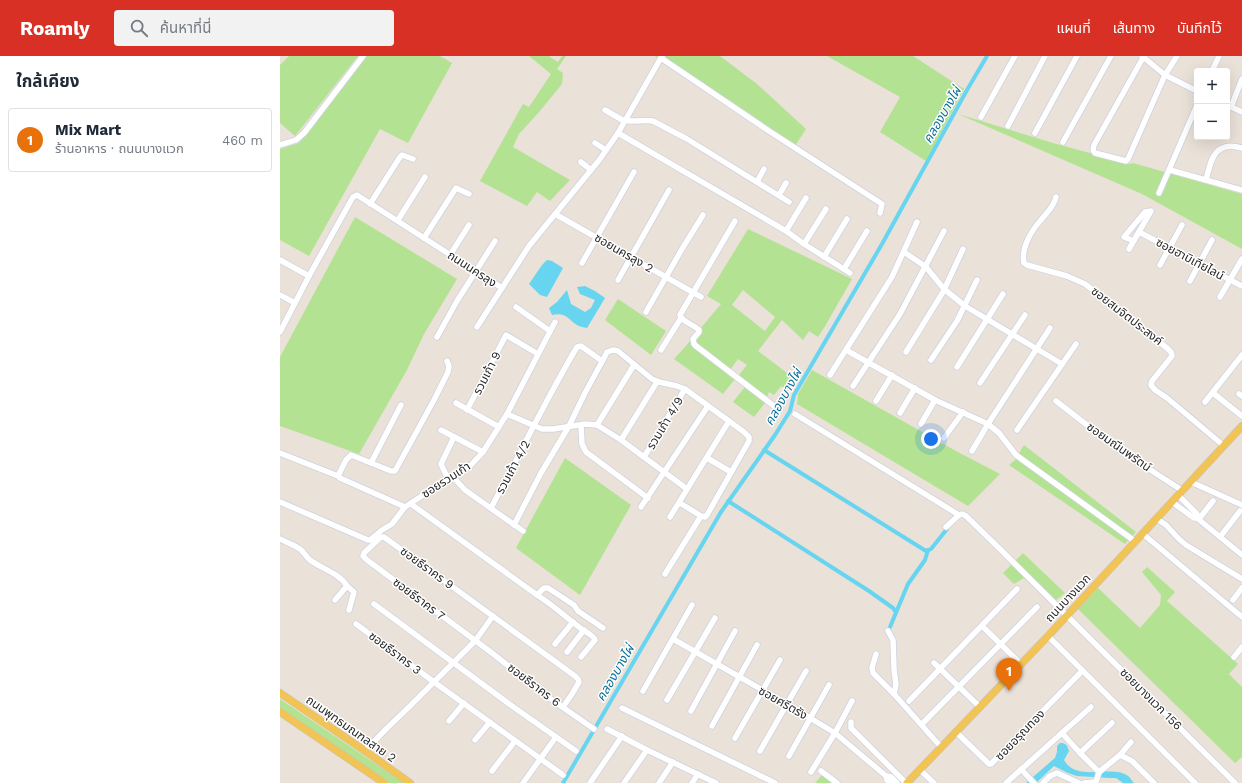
<!DOCTYPE html>
<html lang="th">
<head>
<meta charset="utf-8">
<style>
	body { margin:0; font-family:"Work Sans","Noto Sans Thai",sans-serif; background:#f2f2f3; color:#1f2937 }
	.controls { position:absolute; right:12px; top:12px; display:grid; overflow:hidden; border-radius:4px; box-shadow:0 4px 16px #0002 }
	.controls button { width:36px; height:36px; display:grid; place-items:center; padding:0; border:0; border-bottom:1px solid #e0e1e3; background:#fff; color:#1f2937; font:20px sans-serif }
	.you { position:absolute; left:651px; top:383px; width:14px; height:14px; margin:-10px; border:3px solid #fff; border-radius:50%; background:#1a73e8; box-shadow:0 0 0 6px #1a73e833 }
	.badge { display:grid; place-items:center; width:26px; height:26px; border-radius:50%; background:#d93025; color:#fff; font-size:13px; font-weight:700 }
	.pin { position:absolute; translate:-50% -33px; filter:drop-shadow(0 1px 2px #0008) }
	.pin::after { content:''; position:absolute; top:21px; width:14px; height:12px; background:inherit; clip-path:polygon(0 0,100% 0,50% 100%) }
	.list { margin:0; padding:0; list-style:none }
	h2 { display:flex; justify-content:space-between; align-items:center; height:52px; margin:0; padding:0 16px; font-size:17px }
	h2 small { font-size:13px; font-weight:400; color:#747a83 }
	.list li { display:grid; grid-template-columns:26px 1fr auto; gap:12px; align-items:center; box-sizing:border-box; height:64px; margin:0 8px 8px; padding:0 8px; border:1px solid #e0e1e3; border-radius:4px }
	.list b { display:block; font-size:15px; white-space:nowrap }
	.list p { margin:0; font-size:13px; white-space:nowrap; color:#747a83 }
	.list em { font-size:13px; font-style:normal; color:#747a83 }
	.icon { flex:none; width:22px; height:22px; fill:none; stroke:currentColor; stroke-width:2; stroke-linecap:round; stroke-linejoin:round }
	.map { position:relative; flex:none; width:962px; height:727px; overflow:hidden }
	header { display:flex; align-items:center; gap:24px; box-sizing:border-box; height:56px; padding:0 20px; background:#d93025; color:#fff }
	header strong { font-size:19px }
	nav { display:flex; gap:22px; margin-inline-start:auto; font-size:14px }
	.search { width:280px; height:36px; background:#f2f2f3; display:flex; align-items:center; gap:10px; box-sizing:border-box; padding:0 14px; border-radius:4px; color:#747a83; font-size:15px }
	main { display:flex }
	aside { flex:1; background:#fff }
	.map>svg:first-child { display:block }
	.green { fill:#b3e392; fill-rule:evenodd }
	.water { fill:#67d4f0 }
	.lines { fill:none; stroke-linecap:round; stroke-linejoin:round }
	.canal { stroke:#67d4f0; stroke-width:4 }
	.minor-casing { stroke:#cdd2e1; stroke-width:7 }
	.major-casing { stroke:#c3c3c3; stroke-width:8 }
	.minor { stroke:#fff; stroke-width:5.5 }
	.major { stroke:#f2c455; stroke-width:7 }
	.labels { text-anchor:middle; dominant-baseline:central; stroke-width:3; stroke-linejoin:round; paint-order:stroke }
	.street-label { font-size:12px; fill:#272727; stroke:#fff }
	.water-label { font-size:13px; font-style:italic; fill:#0b7098; stroke:#fff }
</style>
</head>
<body>
<header>
<strong>Roamly</strong>
<div class="search"><svg class="icon" aria-label="search" viewBox="0 0 24 24"><circle cx="10" cy="10" r="6"/><path d="M15 15l6 6"/></svg>ค้นหาที่นี่</div>
<nav><a>แผนที่</a><a>เส้นทาง</a><a>บันทึกไว้</a></nav>
</header>
<main>
<aside>
<h2>ใกล้เคียง<small></small></h2>
<ul class="list">
<li><span class="badge" style="background:#e8710a">1</span><div><b>Mix Mart</b><p>ร้านอาหาร · ถนนบางแวก</p></div><em>460 m</em></li>
</ul>
</aside>
<div class="map">
<svg width="962" height="727" viewBox="0 0 962 727">
	<rect width="100%" height="100%" fill="#eae1d8"/>
	<g class="green">
		<polygon points="9,0 78,0 15,80 0,67 0,9"/>
		<polygon points="87,0 160,0 172,7 128,87 100,73 29,200 0,184 0,93 19,87"/>
		<polygon points="249,0 270,0 270,1 278,6 282,0 286,0 277,13 283,17 282,28 260,55 239,78 233,91 290,124 270,145 257,136 247,150 200,125 243,48 249,51 271,18"/>
		<polygon points="375,0 440,0 477,28 526,73 513,93"/>
		<polygon points="547,0 633,0 684,33 646,105 600,76 620,41"/>
		<polygon points="678,58 773,87 850,108 853,107 962,138 962,193 862,138"/>
		<polygon points="75,161 177,223 144,278 127,314 79,398 0,370 0,301"/>
		<path d="M468 173 572 223 544 272 538 281 529 275 523 284 502 264 478 295 515 323 508 335 501 330 494 339 489 336 487 341 459 319 467 309 458 303 447 318 455 323 443 338 394 303 404 292 441 248 427 240ZM463 234 495 261 485 275 452 249Z"/>
		<polygon points="338,243 386,275 371,299 325,264"/>
		<polygon points="532,314 676,395 720,418 688,450 517,348 518,338"/>
		<polygon points="465,331 485,347 474,361 453,346"/>
		<polygon points="744,389 856,476 845,488 729,409 735,404"/>
		<polygon points="285,402 351,449 300,539 236,492"/>
		<polygon points="743,497 785,537 771,548 744,522 734,528 723,517"/>
		<polygon points="867,511 895,536 887,545 958,608 949,618 962,631 962,701 955,707 798,553 818,532 860,572 880,549 881,539 862,516"/>
		<polygon points="0,643 124,727 109,727 0,652"/>
		<polygon points="542,719 552,727 535,727"/>
	</g>
	<g class="water">
		<polygon points="267,204 272,205 283,212 267,241 260,239 249,228 262,209"/>
		<path d="M305 230 315 235 325 242 307 272C304 271 300 271 297 269 287 263 287 256 272 259L269 252 277 246 287 234 291 248 305 256 311 252 315 244 300 238 297 231Z"/>
		<path d="M780 687C786 687 787 689 789 695L784 704C797 727 831 708 848 720 850 721 852 725 854 727H843L836 722H830L797 720 788 717 774 710 756 727H746L775 702 777 696V690Z"/>
	</g>
	<g class="lines">
		<g class="canal">
			<polyline points="484,394 646,495 651,493 667,473"/>
			<polyline points="448,445 589,535 613,552 616,556"/>
			<polyline points="610,571 628,528 645,504 648,494"/>
			<polyline points="283,727 441,456 495,379 510,355 514,339 602,188 687,34 707,0"/>
		</g>
		<g class="minor-casing">
			<g id="minor">
				<polyline points="862,0 885,19 917,35"/>
				<polyline points="864,0 814,89 813,94 815,97 846,105 848,103 885,19 897,0"/>
				<polyline points="381,2 492,77 602,148 600,157"/>
				<polyline points="932,15 939,0"/>
				<polyline points="947,49 962,56"/>
				<polyline points="951,51 962,23"/>
				<polyline points="325,54 344,65"/>
				<polyline points="701,61 735,0"/>
				<path d="M345 64C355 67 364 63 373 65L407 83 509 146"/>
				<polyline points="728,70 765,0"/>
				<polyline points="338,77 506,175 524,188 570,217"/>
				<polyline points="755,77 797,0"/>
				<polyline points="783,86 831,0"/>
				<polyline points="315,87 326,94"/>
				<polyline points="0,89 16,84 24,77 83,0"/>
				<polyline points="301,106 311,114"/>
				<polyline points="890,114 962,134"/>
				<path d="M926 124C931 103 935 84 962 92"/>
				<polyline points="477,126 484,113"/>
				<polyline points="879,137 917,49"/>
				<polyline points="499,139 506,127"/>
				<path d="M776 141C774 151 767 156 761 164 751 175 741 192 744 207L747 209 787 220 805 228 842 256 887 292 891 296 892 300 872 325 871 329 875 334 887 342 944 390"/>
				<polyline points="90,148 120,101 122,99 133,103"/>
				<polyline points="275,158 421,241"/>
				<polyline points="118,164 145,121"/>
				<path d="M455 165 400 259C403 267 413 268 419 274V276L413 283 414 288 416 290 494 350 499 349"/>
				<polyline points="506,175 526,142"/>
				<polyline points="859,176 962,230"/>
				<polyline points="144,182 176,132 189,138"/>
				<polyline points="524,188 546,153"/>
				<polyline points="849,193 871,155 865,156 844,181 854,185"/>
				<polyline points="624,196 646,211 664,233 685,250 782,308"/>
				<polyline points="170,199 189,169"/>
				<polyline points="544,201 567,163"/>
				<polyline points="0,204 29,220"/>
				<polyline points="302,207 354,116"/>
				<polyline points="880,209 902,169"/>
				<polyline points="564,213 587,175"/>
				<polyline points="338,224 389,134"/>
				<polyline points="910,225 932,184"/>
				<polyline points="0,239 15,247"/>
				<polyline points="940,241 962,203"/>
				<polyline points="236,251 270,275"/>
				<polyline points="366,256 402,193 423,159"/>
				<polyline points="197,271 222,232"/>
				<polyline points="0,276 29,220 73,141 77,139 222,232 249,190 320,103 338,77 382,0"/>
				<polyline points="157,281 177,245 215,185"/>
				<polyline points="381,294 401,262"/>
				<polyline points="566,294 655,344 708,368 719,377 736,399 856,486"/>
				<polyline points="626,296 663,236 683,193"/>
				<polyline points="651,304 677,265 697,224"/>
				<polyline points="677,311 723,238"/>
				<polyline points="550,319 612,221 637,166"/>
				<polyline points="700,327 745,259"/>
				<polyline points="573,330 620,258 664,175"/>
				<polyline points="933,337 962,360"/>
				<polyline points="959,338 962,340"/>
				<polyline points="596,345 612,319"/>
				<polyline points="776,345 838,393 903,435"/>
				<polyline points="925,346 962,299"/>
				<polyline points="176,347 219,371"/>
				<polyline points="187,354 226,279 258,298"/>
				<polyline points="620,357 635,332"/>
				<polyline points="227,358 262,373 273,373 305,368 317,369 341,384 407,433"/>
				<polyline points="515,358 679,459"/>
				<polyline points="641,368 655,344"/>
				<polyline points="301,369 302,388 306,396 368,442"/>
				<polyline points="317,369 354,309"/>
				<polyline points="161,374 203,396"/>
				<polyline points="737,374 796,288"/>
				<polyline points="664,382 683,356"/>
				<polyline points="341,384 377,326"/>
				<polyline points="692,395 708,368 770,272"/>
				<polyline points="0,397 58,420 66,404 71,399 111,415 115,415 154,344 168,316 169,310 167,305"/>
				<polyline points="364,401 405,333"/>
				<polyline points="427,402 451,416"/>
				<polyline points="91,407 121,349"/>
				<polyline points="173,421 185,434 243,475"/>
				<polyline points="60,422 125,451"/>
				<polyline points="168,423 161,408 174,381"/>
				<polyline points="911,426 962,449"/>
				<polyline points="898,439 917,458 917,462"/>
				<polyline points="0,446 88,484 90,484 102,474 112,468 125,451 160,428 191,409 203,396 227,358 275,266"/>
				<polyline points="892,446 914,462 917,462 962,499"/>
				<path d="M131 448 257 539C273 549 287 562 303 574 307 577 313 579 315 584L301 601"/>
				<polyline points="361,451 428,350"/>
				<path d="M211 452C240 398 266 343 297 291L301 290 322 305"/>
				<polyline points="390,461 449,365"/>
				<polyline points="877,463 886,469 899,483 906,489 962,523"/>
				<polyline points="919,463 933,445"/>
				<polyline points="234,469 261,417 289,370 305,337 324,302 327,296 333,294 338,295 372,323 379,326 397,330 405,333 464,376 469,381 469,385 427,459 425,461 421,460"/>
				<polyline points="666,471 679,459 682,458 686,460 721,494 746,519 955,727"/>
				<polyline points="863,478 962,561"/>
				<polyline points="940,481 960,455"/>
				<path d="M0 483C6 486 14 489 20 493 24 496 25 500 30 504 42 513 59 517 67 530L55 544"/>
				<polyline points="385,518 421,460 400,447"/>
				<polyline points="67,530 74,536 69,554"/>
				<polyline points="257,539 264,532 268,532 294,549 298,555 323,572"/>
				<polyline points="953,544 962,532"/>
				<polyline points="94,548 232,650 296,695"/>
				<polyline points="76,568 154,626 283,719"/>
				<polyline points="702,570 741,608"/>
				<polyline points="608,575 613,584 614,613 616,629 614,638"/>
				<polyline points="768,580 915,727"/>
				<polyline points="393,583 500,644 555,677 606,720 611,721 617,727"/>
				<polyline points="275,588 293,566"/>
				<polyline points="287,596 304,574"/>
				<polyline points="596,598 592,612 593,617 614,638 661,691"/>
				<polyline points="954,601 962,591"/>
				<polyline points="654,607 700,651"/>
				<polyline points="363,635 412,549"/>
				<polyline points="387,644 435,562"/>
				<polyline points="629,645 737,533"/>
				<polyline points="283,651 292,638 299,626 298,623 295,620 104,481 101,481 84,497 83,500 87,504 212,597 265,639 314,673"/>
				<polyline points="342,652 495,727"/>
				<polyline points="411,655 455,575"/>
				<polyline points="169,665 184,647"/>
				<polyline points="571,666 571,672 626,727"/>
				<polyline points="644,666 757,551"/>
				<polyline points="432,670 477,589"/>
				<polyline points="327,673 367,694 436,727"/>
				<polyline points="676,676 709,708 711,708 802,615"/>
				<polyline points="782,677 800,697 819,716 816,726 804,727"/>
				<polyline points="455,682 500,604"/>
				<polyline points="195,684 210,666"/>
				<polyline points="85,695 107,672 126,654 195,585 213,560"/>
				<polyline points="480,695 526,615"/>
				<polyline points="800,697 832,667"/>
				<polyline points="840,699 851,686"/>
				<polyline points="509,700 549,629"/>
				<polyline points="741,713 754,727"/>
				<polyline points="640,714 654,727"/>
				<polyline points="212,715 235,685"/>
				<polyline points="541,715 557,727"/>
				<polyline points="531,716 555,677 572,645"/>
				<polyline points="819,716 840,699 852,705 874,727"/>
				<polyline points="606,720 607,724 610,727"/>
				<polyline points="243,727 276,681"/>
				<polyline points="310,727 342,680"/>
				<polyline points="344,727 367,694"/>
				<polyline points="379,727 393,706"/>
				<polyline points="412,727 418,718"/>
				<polyline points="726,727 811,651"/>
				<polyline points="763,727 770,720 777,717 799,727"/>
			</g>
		</g>
		<g class="major-casing">
			<g id="major">
				<polyline points="0,637 85,695 130,727"/>
				<polyline points="0,656 104,727"/>
				<polyline points="627,727 768,580 962,370"/>
			</g>
		</g>
		<use href="#minor" class="minor"/>
		<use href="#major" class="major"/>
	</g>
	<g class="labels">
		<g class="street-label">
			<text transform="translate(344 197) rotate(30)">ซอยนครลุง 2</text>
			<text transform="translate(910 203) rotate(28)">ซอยฮาบิเทียไลน์</text>
			<text transform="translate(192 213) rotate(33)">ถนนนครลุง</text>
			<text transform="translate(847 260) rotate(38)">ซอยสมจิตประสงค์</text>
			<text transform="translate(207 317) rotate(-63)">รวมเก้า 9</text>
			<text transform="translate(385 367) rotate(-59)">รวมเก้า 4/9</text>
			<text transform="translate(839 391) rotate(35)">ซอยมณีนพรัตน์</text>
			<text transform="translate(233 411) rotate(-62)">รวมเก้า 4/2</text>
			<text transform="translate(166 424) rotate(-33)">ซอยรวมเก้า</text>
			<text transform="translate(147 512) rotate(36)">ซอยธีราคร 9</text>
			<text transform="translate(788 542) rotate(-47)">ถนนบางแวก</text>
			<text transform="translate(139 543) rotate(37)">ซอยธีราคร 7</text>
			<text transform="translate(115 597) rotate(37)">ซอยธีราคร 3</text>
			<text transform="translate(254 629) rotate(37)">ซอยธีราคร 6</text>
			<text transform="translate(871 643) rotate(45)">ซอยบางแวก 156</text>
			<text transform="translate(503 647) rotate(30)">ซอยศรีตรัง</text>
			<text transform="translate(71 673) rotate(35)">ถนนพุทธมณฑลสาย 2</text>
			<text transform="translate(740 679) rotate(-46)">ซอยอรุณทอง</text>
		</g>
		<g class="water-label">
			<text transform="translate(662 59) rotate(-60)">คลองบางไผ่</text>
			<text transform="translate(503 341) rotate(-61)">คลองบางไผ่</text>
			<text transform="translate(335 617) rotate(-60)">คลองบางไผ่</text>
		</g>
	</g>
</svg>
<div class="controls">
<button>+</button>
<button>−</button>
</div>
<div class="you"></div>
<div class="pin badge" style="left:729px;top:635px;background:#e8710a">1</div>
</div>
</main>
</body>
</html>
